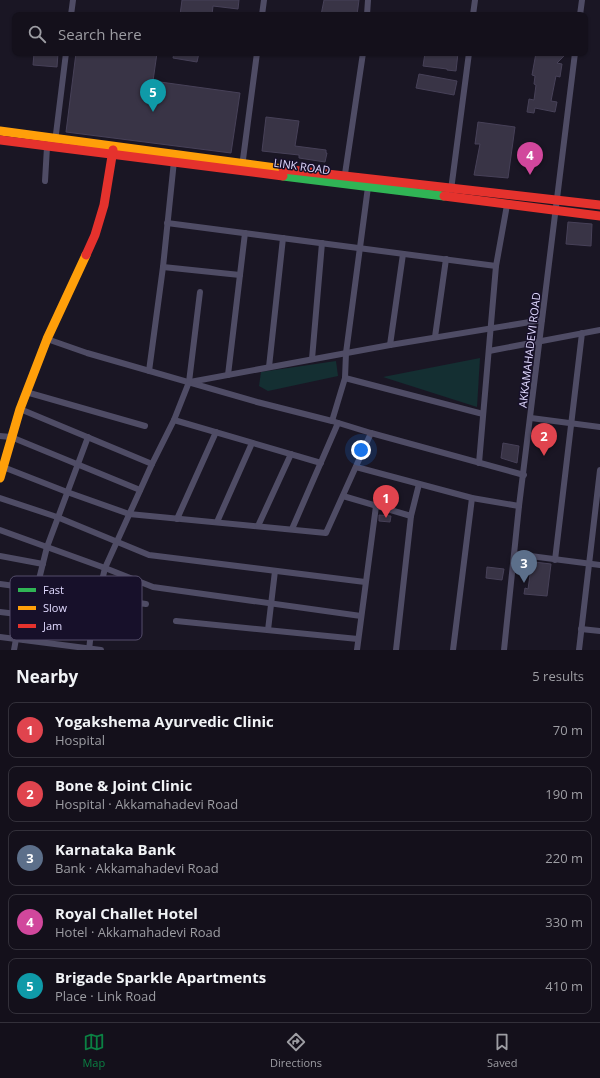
<!DOCTYPE html>
<html lang="en">
<head>
<meta charset="utf-8">
<style>
	body { margin:0; font-family:"Open Sans",sans-serif; background:#1d1924; color:#f1f3f6 }
	.you { position:absolute; left:361px; top:450px; width:14px; height:14px; margin:-10px; border:3px solid #fff; border-radius:50%; background:#1a73e8; box-shadow:0 0 0 6px #1a73e833 }
	.badge { display:grid; place-items:center; width:26px; height:26px; border-radius:50%; background:#0b8043; color:#fff; font-size:13px; font-weight:700 }
	.pin { position:absolute; translate:-50% -33px; filter:drop-shadow(0 1px 2px #0008) }
	.pin::after { content:''; position:absolute; top:21px; width:14px; height:12px; background:inherit; clip-path:polygon(0 0,100% 0,50% 100%) }
	.list { margin:0; padding:0; list-style:none }
	h2 { display:flex; justify-content:space-between; align-items:center; height:52px; margin:0; padding:0 16px; font-size:17px }
	h2 small { font-size:13px; font-weight:400; color:#9d9da3 }
	.list li { display:grid; grid-template-columns:26px 1fr auto; gap:12px; align-items:center; box-sizing:border-box; height:56px; margin:0 8px 8px; padding:0 8px; border:1px solid #33303a; border-radius:8px }
	.list b { display:block; font-size:15px; white-space:nowrap }
	.list p { margin:0; font-size:13px; white-space:nowrap; color:#9d9da3 }
	.list em { font-size:13px; font-style:normal; color:#9d9da3 }
	.icon { flex:none; width:22px; height:22px; fill:none; stroke:currentColor; stroke-width:2; stroke-linecap:round; stroke-linejoin:round }
	.map { position:relative; flex:none; width:600px; height:650px; overflow:hidden }
	.search { position:absolute; background:#14101b; box-shadow:0 1px 3px #0004; left:12px; right:12px; top:12px; height:44px; display:flex; align-items:center; gap:10px; box-sizing:border-box; padding:0 14px; border-radius:8px; color:#9d9da3; font-size:15px }
	.sheet { height:372px; background:#14101b }
	nav { display:flex; justify-content:space-around; align-items:center; box-sizing:border-box; height:56px; border-top:1px solid #33303a; background:#14101b; font-size:11px; color:#9d9da3 }
	nav a { display:grid; justify-items:center; gap:2px }
	nav .on { color:#0b8043 }
	.map>svg:first-child { display:block }
	.green { fill:#142f32 }
	.building { fill:#393446; stroke:#474158 }
	.lines { fill:none; stroke-linecap:round; stroke-linejoin:round }
	.street { stroke:#4f4c65; stroke-width:6 }
	.fast { stroke:#30b455; stroke-width:9 }
	.slow { stroke:#ff9f0a; stroke-width:9 }
	.jam { stroke:#e5322d; stroke-width:9 }
	.labels { text-anchor:middle; dominant-baseline:central; stroke-width:3; stroke-linejoin:round; paint-order:stroke }
	.street-label { font-size:11px; fill:#e1daff; stroke:#17102a }
	.key { fill:#17102a; stroke:#544d6a; stroke-width:1 }
	.key-label { font-size:11px; fill:#e1daff }
</style>
</head>
<body>
<div class="map">
<svg width="600" height="650" viewBox="0 0 600 650">
	<rect width="100%" height="100%" fill="#1a1624"/>
	<g class="green">
		<polygon points="480,358 477,407 383,377"/>
		<polygon points="336,361 338,376 268,391 259,386 261,372"/>
	</g>
	<g class="building">
		<polygon points="182,0 239,0 238,9 213,6 212,15 180,15"/>
		<polygon points="324,0 359,0 357,15 321,15"/>
		<polygon points="34,53 58,53 57,67 33,65"/>
		<polygon points="76,53 157,53 153,81 240,93 231,153 66,132"/>
		<polygon points="174,53 199,53 197,62 173,58"/>
		<polygon points="425,53 458,53 456,71 447,70 447,69 423,66"/>
		<polygon points="536,53 567,53 557,63 562,64 560,77 556,76 551,101 557,102 555,112 535,108 534,113 527,112 529,99 534,100 536,85 534,84 535,76 532,75"/>
		<polygon points="419,74 457,81 454,95 416,88"/>
		<polygon points="266,117 299,121 295,146 326,150 326,153 327,153 325,162 299,158 299,155 262,151"/>
		<polygon points="478,122 515,127 508,178 474,175 480,144 475,144"/>
		<polygon points="568,222 592,224 591,246 566,244"/>
		<polygon points="503,443 519,446 517,463 501,458"/>
		<polygon points="379,515 391,516 390,522 379,521"/>
		<polygon points="526,561 551,564 547,596 524,594 525,588 528,589 530,575 525,574"/>
		<polygon points="487,567 504,569 502,580 486,578"/>
	</g>
	<g class="lines">
		<g class="street">
			<polyline points="71,15 73,0"/>
			<polyline points="262,15 264,0"/>
			<polyline points="367,15 368,0"/>
			<polyline points="473,15 475,0"/>
			<polyline points="580,15 582,0"/>
			<polyline points="55,142 66,53"/>
			<polyline points="242,167 257,53"/>
			<polyline points="345,174 363,53"/>
			<polyline points="45,181 47,147"/>
			<polyline points="451,190 469,53"/>
			<polyline points="167,223 496,266"/>
			<polyline points="163,267 240,275"/>
			<polyline points="435,337 446,259"/>
			<polyline points="47,339 87,353 257,402 332,421 371,433 524,475"/>
			<polyline points="390,345 403,254"/>
			<polyline points="489,351 600,330"/>
			<polyline points="312,359 322,243"/>
			<polyline points="269,367 283,238"/>
			<polyline points="149,371 163,267 174,161"/>
			<polyline points="228,375 245,233"/>
			<polyline points="345,378 483,414"/>
			<polyline points="190,382 390,345 542,320"/>
			<polyline points="26,392 145,426"/>
			<polyline points="20,409 152,464"/>
			<polyline points="531,418 600,427"/>
			<polyline points="174,420 321,463"/>
			<polyline points="332,421 345,378 346,353 368,187"/>
			<polyline points="0,436 11,437 140,490"/>
			<polyline points="479,463 496,266 507,205"/>
			<polyline points="3,467 67,492 129,514 326,533 371,433"/>
			<polyline points="356,467 472,498 519,506"/>
			<polyline points="343,496 411,516"/>
			<polyline points="0,498 57,517 149,555 365,582"/>
			<polyline points="177,519 216,432"/>
			<polyline points="217,522 252,443"/>
			<polyline points="258,526 291,454"/>
			<polyline points="292,529 338,423"/>
			<polyline points="0,530 105,568 153,587 361,616"/>
			<polyline points="515,554 600,565"/>
			<polyline points="0,556 43,564"/>
			<polyline points="555,560 582,333"/>
			<polyline points="0,584 146,604"/>
			<polyline points="0,612 92,623"/>
			<polyline points="176,621 358,639"/>
			<polyline points="581,629 600,631"/>
			<polyline points="268,630 275,571"/>
			<polyline points="0,637 101,650"/>
			<polyline points="24,640 47,547 88,437"/>
			<polyline points="14,650 16,639"/>
			<polyline points="89,650 92,623 105,568 152,464 174,420 189,382 200,292"/>
			<polyline points="357,650 376,506"/>
			<polyline points="396,650 411,516 419,484"/>
			<polyline points="453,650 472,498"/>
			<polyline points="504,650 519,506 575,53"/>
			<polyline points="579,650 600,470"/>
		</g>
		<polyline class="fast" points="283,176 444,196"/>
		<g class="slow">
			<polyline points="0,131 283,169"/>
			<polyline points="0,478 20,409 47,339 86,255"/>
		</g>
		<g class="jam">
			<polyline points="0,140 283,176"/>
			<polyline points="283,169 600,205"/>
			<polyline points="444,196 600,216"/>
			<polyline points="86,255 95,235 104,205 113,150"/>
		</g>
	</g>
	<g class="labels">
		<g class="street-label">
			<text transform="translate(302 166) rotate(8)">LINK ROAD</text>
			<text transform="translate(529 350) rotate(-83)">AKKAMAHADEVI ROAD</text>
		</g>
	</g>
	<rect x="10" y="576" width="132" height="64" rx="6" class="key"/>
	<rect x="18" y="588" width="18" height="4" fill="#30b455"/>
	<rect x="18" y="606" width="18" height="4" fill="#ff9f0a"/>
	<rect x="18" y="624" width="18" height="4" fill="#e5322d"/>
	<g class="key-label">
		<text x="43" y="594">Fast</text>
		<text x="43" y="612">Slow</text>
		<text x="43" y="630">Jam</text>
	</g>
</svg>
<div class="you"></div>
<div class="pin badge" style="left:386px;top:518px;background:#e0444e">1</div>
<div class="pin badge" style="left:544px;top:456px;background:#e0444e">2</div>
<div class="pin badge" style="left:524px;top:583px;background:#5c6f8a">3</div>
<div class="pin badge" style="left:530px;top:175px;background:#d1479c">4</div>
<div class="pin badge" style="left:153px;top:112px;background:#0f9aa8">5</div>
<div class="search"><svg class="icon" aria-label="search" viewBox="0 0 24 24"><circle cx="10" cy="10" r="6"/><path d="M15 15l6 6"/></svg>Search here</div>
</div>
<section class="sheet">
<h2>Nearby<small>5 results</small></h2>
<ul class="list">
<li><span class="badge" style="background:#e0444e">1</span><div><b>Yogakshema Ayurvedic Clinic</b><p>Hospital</p></div><em>70 m</em></li>
<li><span class="badge" style="background:#e0444e">2</span><div><b>Bone &amp; Joint Clinic</b><p>Hospital · Akkamahadevi Road</p></div><em>190 m</em></li>
<li><span class="badge" style="background:#5c6f8a">3</span><div><b>Karnataka Bank</b><p>Bank · Akkamahadevi Road</p></div><em>220 m</em></li>
<li><span class="badge" style="background:#d1479c">4</span><div><b>Royal Challet Hotel</b><p>Hotel · Akkamahadevi Road</p></div><em>330 m</em></li>
<li><span class="badge" style="background:#0f9aa8">5</span><div><b>Brigade Sparkle Apartments</b><p>Place · Link Road</p></div><em>410 m</em></li>
</ul>
</section>
<nav>
<a class="on"><svg class="icon" aria-label="map" viewBox="0 0 24 24"><path d="M3 6l6-2 6 2 6-2v14l-6 2-6-2-6 2zM9 4v14M15 6v14"/></svg>Map</a>
<a><svg class="icon" aria-label="directions" viewBox="0 0 24 24"><path d="M12 3l9 9-9 9-9-9zM9 14v-3h6M13 9l2 2-2 2"/></svg>Directions</a>
<a><svg class="icon" aria-label="saved" viewBox="0 0 24 24"><path d="M7 4h10v16l-5-4-5 4z"/></svg>Saved</a>
</nav>
</body>
</html>
